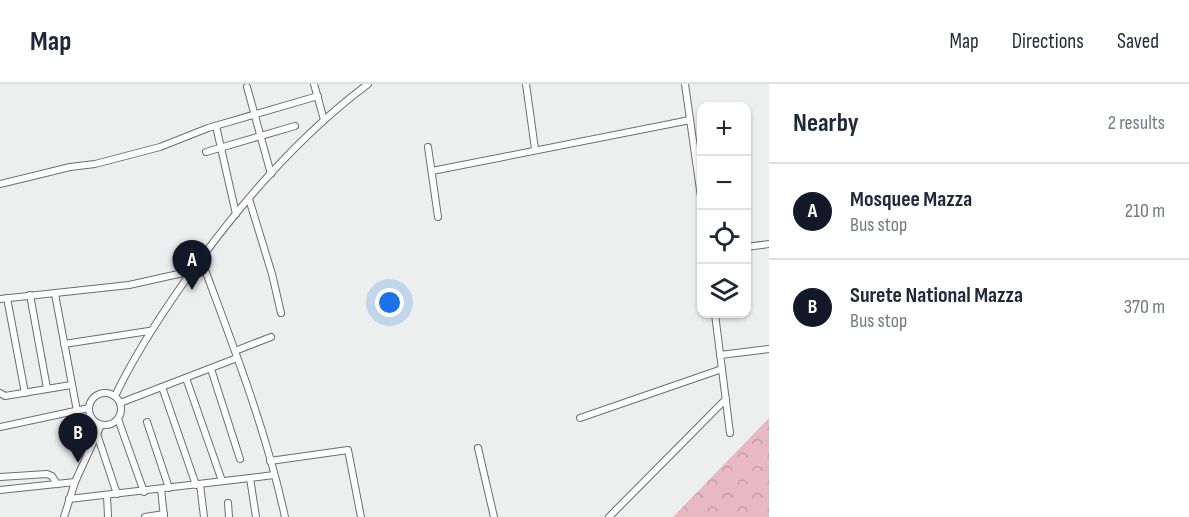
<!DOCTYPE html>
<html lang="en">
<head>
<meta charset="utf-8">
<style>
	body { margin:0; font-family:"Sofia Sans Condensed",sans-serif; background:#f6f6f7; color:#1f2937 }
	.controls { position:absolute; right:18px; top:18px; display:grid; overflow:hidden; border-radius:12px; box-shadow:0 2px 4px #0004 }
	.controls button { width:54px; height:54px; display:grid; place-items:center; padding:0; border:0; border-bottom:2px solid #e0e1e3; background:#fff; color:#1f2937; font:30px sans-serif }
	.you { position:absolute; left:390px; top:219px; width:21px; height:21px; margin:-15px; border:4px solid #fff; border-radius:50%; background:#1a73e8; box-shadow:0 0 0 9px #1a73e833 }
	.badge { display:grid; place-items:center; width:39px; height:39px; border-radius:50%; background:#111827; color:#fff; font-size:20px; font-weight:700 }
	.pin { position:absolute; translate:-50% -50px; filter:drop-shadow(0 2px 3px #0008) }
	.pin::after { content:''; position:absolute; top:32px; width:21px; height:18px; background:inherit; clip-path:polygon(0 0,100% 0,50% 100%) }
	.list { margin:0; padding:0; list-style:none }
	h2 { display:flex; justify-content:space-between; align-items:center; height:78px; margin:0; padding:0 24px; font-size:26px }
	h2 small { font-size:20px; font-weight:400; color:#747a83 }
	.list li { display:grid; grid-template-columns:39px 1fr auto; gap:18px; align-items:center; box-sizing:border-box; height:96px; padding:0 24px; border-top:2px solid #e0e1e3 }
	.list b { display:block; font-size:22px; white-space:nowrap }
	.list p { margin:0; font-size:20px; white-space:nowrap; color:#747a83 }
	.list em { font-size:20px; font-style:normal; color:#747a83 }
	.icon { flex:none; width:33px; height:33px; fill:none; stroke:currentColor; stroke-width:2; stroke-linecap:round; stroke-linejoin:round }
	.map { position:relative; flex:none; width:769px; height:433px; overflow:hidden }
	header { display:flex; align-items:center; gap:36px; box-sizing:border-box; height:84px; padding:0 30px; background:#fff; border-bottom:2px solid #e0e1e3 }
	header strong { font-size:28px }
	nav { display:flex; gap:33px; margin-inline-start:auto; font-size:21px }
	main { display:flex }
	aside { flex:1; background:#fff }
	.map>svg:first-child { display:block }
	.forest { fill:url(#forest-crowns) }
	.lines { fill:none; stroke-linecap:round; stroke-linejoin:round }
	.street-casing { stroke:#6b6e6c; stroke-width:8 }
	.street { stroke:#fff; stroke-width:6 }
</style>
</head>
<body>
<header>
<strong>Map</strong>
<nav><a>Map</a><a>Directions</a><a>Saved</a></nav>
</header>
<main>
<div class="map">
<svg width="769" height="433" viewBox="0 0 769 433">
	<defs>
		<pattern id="forest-crowns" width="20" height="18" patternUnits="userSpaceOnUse" patternTransform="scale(1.5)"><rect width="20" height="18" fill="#e7b9c1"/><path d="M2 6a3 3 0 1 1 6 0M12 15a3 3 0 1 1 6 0" fill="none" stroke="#c59ea5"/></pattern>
	</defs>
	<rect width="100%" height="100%" fill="#ecefed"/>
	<polygon class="forest" points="769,334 769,433 673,433"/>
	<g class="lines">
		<g class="street-casing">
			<g id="street">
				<polyline points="314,0 324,36"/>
				<polyline points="526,0 535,65"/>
				<polyline points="685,0 702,120"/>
				<polyline points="247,3 271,90"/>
				<polyline points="216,42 236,130"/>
				<polyline points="428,63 438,133"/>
				<polyline points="206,68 295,42"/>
				<polyline points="432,87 690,36"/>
				<polyline points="0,100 70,83 95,80 160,63 208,44 318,12"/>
				<polyline points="249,115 272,190 281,229"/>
				<polyline points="746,163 769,160"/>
				<path d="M201 175C232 259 266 345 285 433"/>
				<polyline points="55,210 77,327"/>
				<polyline points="30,211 47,304"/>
				<polyline points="7,214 25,309"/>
				<polyline points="0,215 129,201 192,187"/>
				<polyline points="715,230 730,349"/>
				<polyline points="64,260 149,247"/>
				<polyline points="235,267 271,253"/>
				<polyline points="720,271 769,265"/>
				<polyline points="211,285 240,375"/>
				<polyline points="186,294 222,397"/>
				<polyline points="162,303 196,401"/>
				<circle cx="105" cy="325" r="16"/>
				<polyline points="0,309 5,312 71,301"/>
				<path d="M115 312C135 270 160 232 187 194 238 122 297 53 368 0"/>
				<polyline points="120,319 237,274"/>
				<polyline points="580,334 722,285"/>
				<polyline points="118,335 144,408"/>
				<polyline points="147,338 169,404"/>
				<polyline points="0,343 89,324"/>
				<polyline points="97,350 117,410"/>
				<polyline points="478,364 494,433"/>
				<polyline points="270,377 348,366 361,433"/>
				<polyline points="0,393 47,390 52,392 57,400"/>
				<polyline points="200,400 204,433"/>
				<polyline points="161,405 164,433"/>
				<polyline points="0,406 75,398"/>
				<polyline points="107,411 108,433"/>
				<polyline points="69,415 250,394"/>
				<polyline points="228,419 229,433"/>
				<polyline points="64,433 75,398 101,341"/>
				<polyline points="145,433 164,430"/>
				<polyline points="256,433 250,394 274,391"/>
				<polyline points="609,433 726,315"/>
			</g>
		</g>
		<use href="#street" class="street"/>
	</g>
</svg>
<div class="controls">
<button>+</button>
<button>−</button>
<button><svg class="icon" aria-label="locate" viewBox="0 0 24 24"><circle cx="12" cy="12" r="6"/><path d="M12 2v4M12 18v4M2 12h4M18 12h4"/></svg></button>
<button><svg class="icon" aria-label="layers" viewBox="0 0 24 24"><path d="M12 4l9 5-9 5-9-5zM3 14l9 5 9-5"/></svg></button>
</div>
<div class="you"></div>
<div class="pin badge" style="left:192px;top:206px">A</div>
<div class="pin badge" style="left:78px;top:379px">B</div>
</div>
<aside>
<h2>Nearby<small>2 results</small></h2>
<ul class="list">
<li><span class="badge">A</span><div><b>Mosquee Mazza</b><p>Bus stop</p></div><em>210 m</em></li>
<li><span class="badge">B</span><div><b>Surete National Mazza</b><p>Bus stop</p></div><em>370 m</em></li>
</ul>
</aside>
</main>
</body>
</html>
